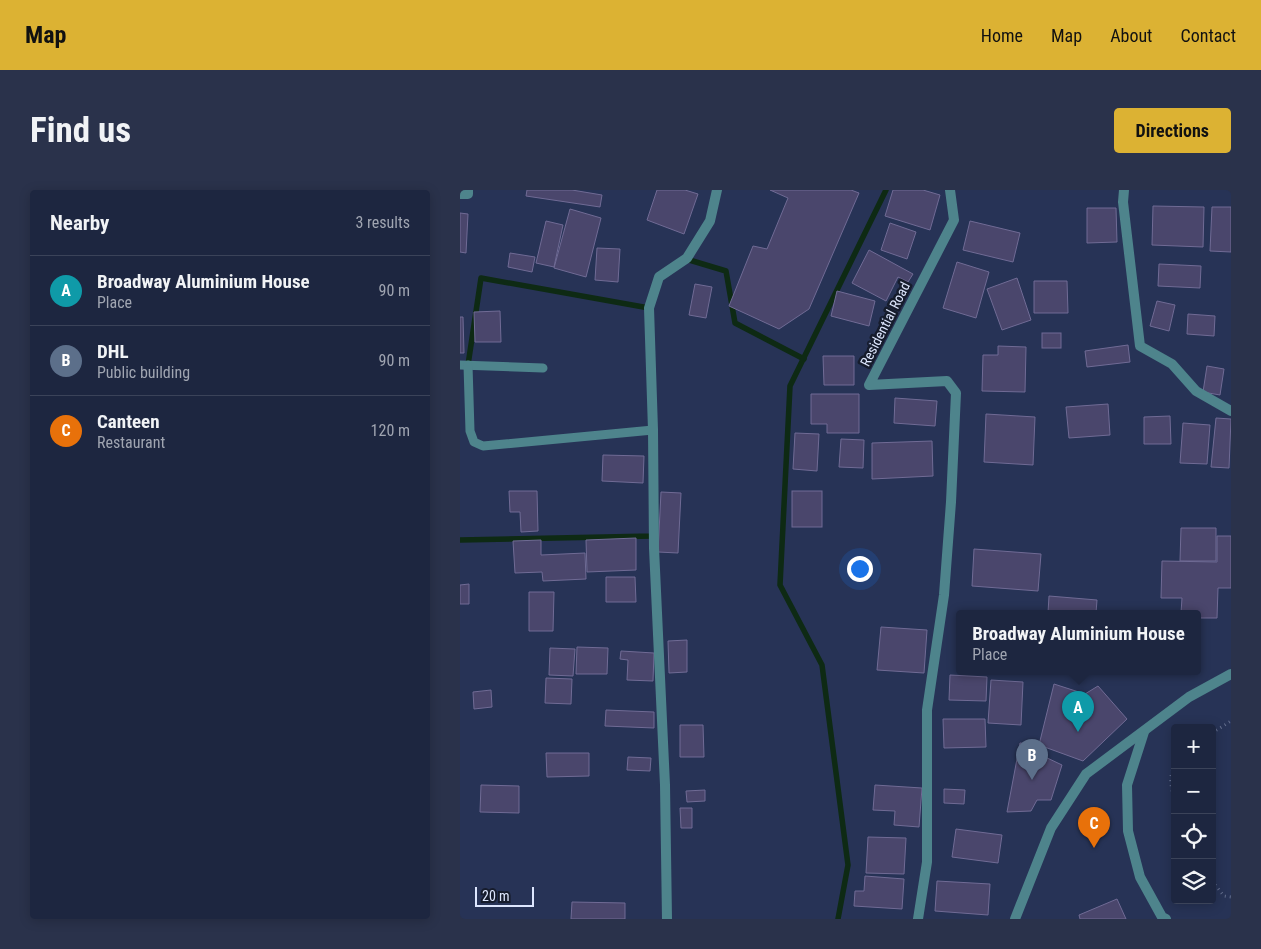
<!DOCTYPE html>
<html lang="en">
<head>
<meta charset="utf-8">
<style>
	body { margin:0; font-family:"Roboto Condensed",sans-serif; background:#2a324b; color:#f1f3f6 }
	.controls { position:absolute; right:15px; bottom:15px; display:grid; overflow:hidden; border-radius:5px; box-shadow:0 2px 12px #0003 }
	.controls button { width:45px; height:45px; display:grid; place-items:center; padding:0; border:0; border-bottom:1px solid #3b4359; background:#1d2640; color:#f1f3f6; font:25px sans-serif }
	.scale { position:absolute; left:15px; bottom:12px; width:59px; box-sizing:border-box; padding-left:5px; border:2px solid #dde6fd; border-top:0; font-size:14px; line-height:18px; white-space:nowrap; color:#dde6fd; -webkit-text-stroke:4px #161c2c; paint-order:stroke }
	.you { position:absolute; left:399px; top:378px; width:18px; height:18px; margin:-12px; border:4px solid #fff; border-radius:50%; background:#1a73e8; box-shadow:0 0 0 8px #1a73e833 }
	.badge { display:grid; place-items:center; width:32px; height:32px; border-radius:50%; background:#dcb233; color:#fff; font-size:16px; font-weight:700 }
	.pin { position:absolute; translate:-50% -41px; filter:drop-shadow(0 1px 2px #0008) }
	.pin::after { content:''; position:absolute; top:26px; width:18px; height:15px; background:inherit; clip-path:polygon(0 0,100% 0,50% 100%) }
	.popup { position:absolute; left:496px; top:420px; width:245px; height:65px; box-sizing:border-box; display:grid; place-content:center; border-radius:5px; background:#1d2640; filter:drop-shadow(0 1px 4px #0005); font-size:16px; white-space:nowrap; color:#a0a5b1 }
	.popup b { font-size:19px; color:#f1f3f6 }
	.popup::after { content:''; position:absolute; left:50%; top:100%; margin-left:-10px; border:10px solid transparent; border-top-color:#1d2640 }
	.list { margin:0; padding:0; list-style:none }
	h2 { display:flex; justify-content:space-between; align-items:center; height:65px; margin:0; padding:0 20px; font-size:21px }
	h2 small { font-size:16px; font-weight:400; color:#a0a5b1 }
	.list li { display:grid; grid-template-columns:32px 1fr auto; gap:15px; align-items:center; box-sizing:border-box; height:70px; padding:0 20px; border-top:1px solid #3b4359 }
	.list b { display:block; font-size:19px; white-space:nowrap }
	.list p { margin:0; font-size:16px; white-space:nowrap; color:#a0a5b1 }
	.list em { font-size:16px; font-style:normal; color:#a0a5b1 }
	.icon { flex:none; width:28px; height:28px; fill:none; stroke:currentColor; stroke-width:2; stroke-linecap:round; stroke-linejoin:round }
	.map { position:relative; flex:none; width:771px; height:729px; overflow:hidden; border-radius:5px }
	header { display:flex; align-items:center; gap:30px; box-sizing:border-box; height:70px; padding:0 25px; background:#dcb233; color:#111 }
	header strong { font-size:24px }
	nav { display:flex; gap:28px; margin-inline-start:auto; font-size:18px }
	.intro { display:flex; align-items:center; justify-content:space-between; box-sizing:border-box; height:120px; padding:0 30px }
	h1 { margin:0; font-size:35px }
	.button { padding:12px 22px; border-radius:5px; background:#dcb233; color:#111; font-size:18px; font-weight:700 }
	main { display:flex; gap:30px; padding:0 30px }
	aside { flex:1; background:#1d2640; border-radius:5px; box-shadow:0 2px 12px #0003 }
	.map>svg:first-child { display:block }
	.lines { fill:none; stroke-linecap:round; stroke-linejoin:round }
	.stream { stroke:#0e2a14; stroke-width:5.5 }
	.building { fill:#4a466c; stroke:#706b95 }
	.path { stroke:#646f8e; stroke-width:3; stroke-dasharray:1 4; stroke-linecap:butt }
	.service { stroke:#4e848c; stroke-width:9 }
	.minor { stroke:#4e848c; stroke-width:10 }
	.tertiary { stroke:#4e848c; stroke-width:10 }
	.labels { text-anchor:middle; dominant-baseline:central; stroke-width:5; stroke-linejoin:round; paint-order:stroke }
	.street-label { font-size:14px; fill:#dde6fd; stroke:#161c2c }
</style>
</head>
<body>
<header>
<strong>Map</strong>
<nav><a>Home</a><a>Map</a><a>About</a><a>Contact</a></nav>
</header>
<div class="intro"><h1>Find us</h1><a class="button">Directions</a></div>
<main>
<aside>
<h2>Nearby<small>3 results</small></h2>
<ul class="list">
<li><span class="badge" style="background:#0f9aa8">A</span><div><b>Broadway Aluminium House</b><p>Place</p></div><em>90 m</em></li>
<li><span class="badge" style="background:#5c6f8a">B</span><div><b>DHL</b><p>Public building</p></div><em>90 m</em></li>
<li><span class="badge" style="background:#e8710a">C</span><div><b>Canteen</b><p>Restaurant</p></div><em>120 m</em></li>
</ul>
</aside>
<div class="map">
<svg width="771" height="729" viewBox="0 0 771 729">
	<rect width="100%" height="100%" fill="#273356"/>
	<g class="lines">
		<g class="stream">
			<polyline points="226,69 266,81 275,133 344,169"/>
			<polyline points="5,175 8,175 21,88 189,118 190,117"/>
			<polyline points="0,350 192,346 192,342"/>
			<polyline points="378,729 388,675 362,475 320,395 330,196 426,0"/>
		</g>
	</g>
	<g class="building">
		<polygon points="67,0 112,0 142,5 140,17 66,6"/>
		<polygon points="197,0 225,0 238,4 224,44 187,30"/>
		<polygon points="310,0 391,0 399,3 349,119 319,139 269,116 293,56 307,59 328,8"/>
		<polygon points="433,0 463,0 480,5 470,40 425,26"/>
		<polygon points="693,16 744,17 743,57 692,55"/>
		<polygon points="752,17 771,17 771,62 750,61"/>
		<polygon points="627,18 656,18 657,52 627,53"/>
		<polygon points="110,19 141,28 126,87 94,78"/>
		<polygon points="0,23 8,24 6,63 0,62"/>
		<polygon points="86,31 103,35 94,77 76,73"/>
		<polygon points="510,31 560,43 553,72 503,60"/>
		<polygon points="430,33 456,42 447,69 421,60"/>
		<polygon points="137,58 160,59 158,92 135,90"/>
		<polygon points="409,60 453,84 448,92 438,87 426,111 392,93"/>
		<polygon points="50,63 75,67 72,82 48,77"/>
		<polygon points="497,72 529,82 516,128 483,118"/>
		<polygon points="699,74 741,76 740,98 698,96"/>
		<polygon points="557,88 571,130 542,140 527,99"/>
		<polygon points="574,91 607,91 608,123 574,123"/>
		<polygon points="235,94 252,97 246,128 229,125"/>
		<polygon points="377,101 415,111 409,136 371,126"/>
		<polygon points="697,111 715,115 709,141 690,136"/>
		<polygon points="40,121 41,152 15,152 14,122"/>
		<polygon points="728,124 755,126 754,146 727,144"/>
		<polygon points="0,127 3,127 4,163 0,163"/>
		<rect x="582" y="143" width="19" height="15"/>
		<polygon points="668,155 670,172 627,177 625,161"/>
		<polygon points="538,156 566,157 565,202 522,201 523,165 538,165"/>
		<polygon points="363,166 394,166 394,195 364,195"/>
		<polygon points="747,176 764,179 760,205 743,202"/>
		<polygon points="351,204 399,204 399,243 367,243 367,234 351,234"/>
		<polygon points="435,208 477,211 475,236 434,233"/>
		<polygon points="648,214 650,245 609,248 606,217"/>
		<polygon points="526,224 575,227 573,275 524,272"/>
		<polygon points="710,226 711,254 684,254 684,227"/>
		<polygon points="756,228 771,229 769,278 751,277"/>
		<polygon points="723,233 750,235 747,274 720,273"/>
		<polygon points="335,243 359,244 357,281 333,279"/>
		<polygon points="381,249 404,250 403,278 379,277"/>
		<polygon points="472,251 473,286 412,289 412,253"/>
		<polygon points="143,265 184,266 183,293 142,291"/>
		<polygon points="49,301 77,301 78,341 61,342 60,322 50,322"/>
		<rect x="332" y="301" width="30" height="36"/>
		<polygon points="201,302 221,303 218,363 198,362"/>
		<polygon points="721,338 756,338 756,371 720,371"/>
		<polygon points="757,346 771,346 771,398 758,398 757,428 737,428 737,423 721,423 722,408 701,408 702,371 757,372"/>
		<polygon points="176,348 176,380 127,382 126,350"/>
		<polygon points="81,350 81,365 125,363 126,389 83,391 82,382 55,383 53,351"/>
		<polygon points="514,359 581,364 578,401 512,396"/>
		<polygon points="146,387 175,387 176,412 146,412"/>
		<polygon points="9,394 9,414 0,414 0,395"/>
		<polygon points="69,402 94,402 93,441 69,441"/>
		<polygon points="589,406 637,410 636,423 638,423 588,423"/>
		<polygon points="421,437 467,440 464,483 417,480"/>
		<polygon points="227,450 227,482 209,483 208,451"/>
		<polygon points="117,457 148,458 147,484 116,484"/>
		<polygon points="90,458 115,459 113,486 89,485"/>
		<polygon points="161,461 194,463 193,491 167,490 168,470 160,469"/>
		<polygon points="490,485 527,487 526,511 489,510"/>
		<polygon points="86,488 112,489 111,514 85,513"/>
		<polygon points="531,490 563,492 561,535 528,533"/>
		<polygon points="594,494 625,504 638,496 667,529 623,571 579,555"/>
		<polygon points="31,500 32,517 14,519 13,502"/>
		<polygon points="146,520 194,522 194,538 145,536"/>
		<polygon points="483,529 525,529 526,557 484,558"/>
		<polygon points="220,535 243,535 244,567 220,567"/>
		<polygon points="560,553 579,555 583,566 602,575 591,610 577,610 571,621 547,622"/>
		<polygon points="86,563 129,563 129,586 87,587"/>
		<polygon points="168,567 191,568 190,581 167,580"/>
		<polygon points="21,595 59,596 59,623 20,622"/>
		<polygon points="415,595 462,598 459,637 434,635 435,621 413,620"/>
		<polygon points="484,599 505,600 504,614 484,613"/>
		<polygon points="245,600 245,611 227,612 226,601"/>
		<polygon points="220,618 232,618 232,638 221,638"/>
		<polygon points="496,639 542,645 538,673 492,667"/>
		<polygon points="408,647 446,648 444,684 406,683"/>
		<polygon points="405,686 444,689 442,719 394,716 395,701 404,701"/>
		<polygon points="477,691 530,694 528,725 475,721"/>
		<polygon points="657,709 666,729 620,729 619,725"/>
		<polygon points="112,712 165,713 165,729 111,729"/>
	</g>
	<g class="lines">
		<g class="path">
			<polyline points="752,543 771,531"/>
			<path d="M715 576C708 585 711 600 715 610"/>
			<polyline points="752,691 764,706 771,707"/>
		</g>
		<g class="service">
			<polyline points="0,175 83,178"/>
			<polyline points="8,175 10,241 14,252 23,256 193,240"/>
		</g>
		<g class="minor">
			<polyline points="664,0 663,12 680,156 712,174 736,201 771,221"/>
			<polyline points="0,4 8,4 8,0"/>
			<polyline points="684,542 667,595 668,641 680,687 702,727 706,729"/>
			<polyline points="207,729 205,595 194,358 193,240 189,118 199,87 227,68 250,31 257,0"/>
			<polyline points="458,729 467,672 467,520 484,405 491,312 496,203 487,191 409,195 494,30 490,0"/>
		</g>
		<polyline class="tertiary" points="555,729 591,638 626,584 729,507 771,484"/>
	</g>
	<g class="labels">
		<g class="street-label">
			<text transform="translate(425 134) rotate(-63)">Residential Road</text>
		</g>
	</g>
</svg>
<div class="controls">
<button>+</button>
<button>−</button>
<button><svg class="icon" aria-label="locate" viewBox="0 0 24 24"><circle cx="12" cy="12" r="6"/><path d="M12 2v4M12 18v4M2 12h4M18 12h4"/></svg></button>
<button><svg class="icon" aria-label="layers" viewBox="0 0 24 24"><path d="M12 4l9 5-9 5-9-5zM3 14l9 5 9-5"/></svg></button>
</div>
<div class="scale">20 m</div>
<div class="you"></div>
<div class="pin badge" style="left:618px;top:542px;background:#0f9aa8">A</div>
<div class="popup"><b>Broadway Aluminium House</b>Place</div>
<div class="pin badge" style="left:572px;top:590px;background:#5c6f8a">B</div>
<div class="pin badge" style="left:634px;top:658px;background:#e8710a">C</div>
</div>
</main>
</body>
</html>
